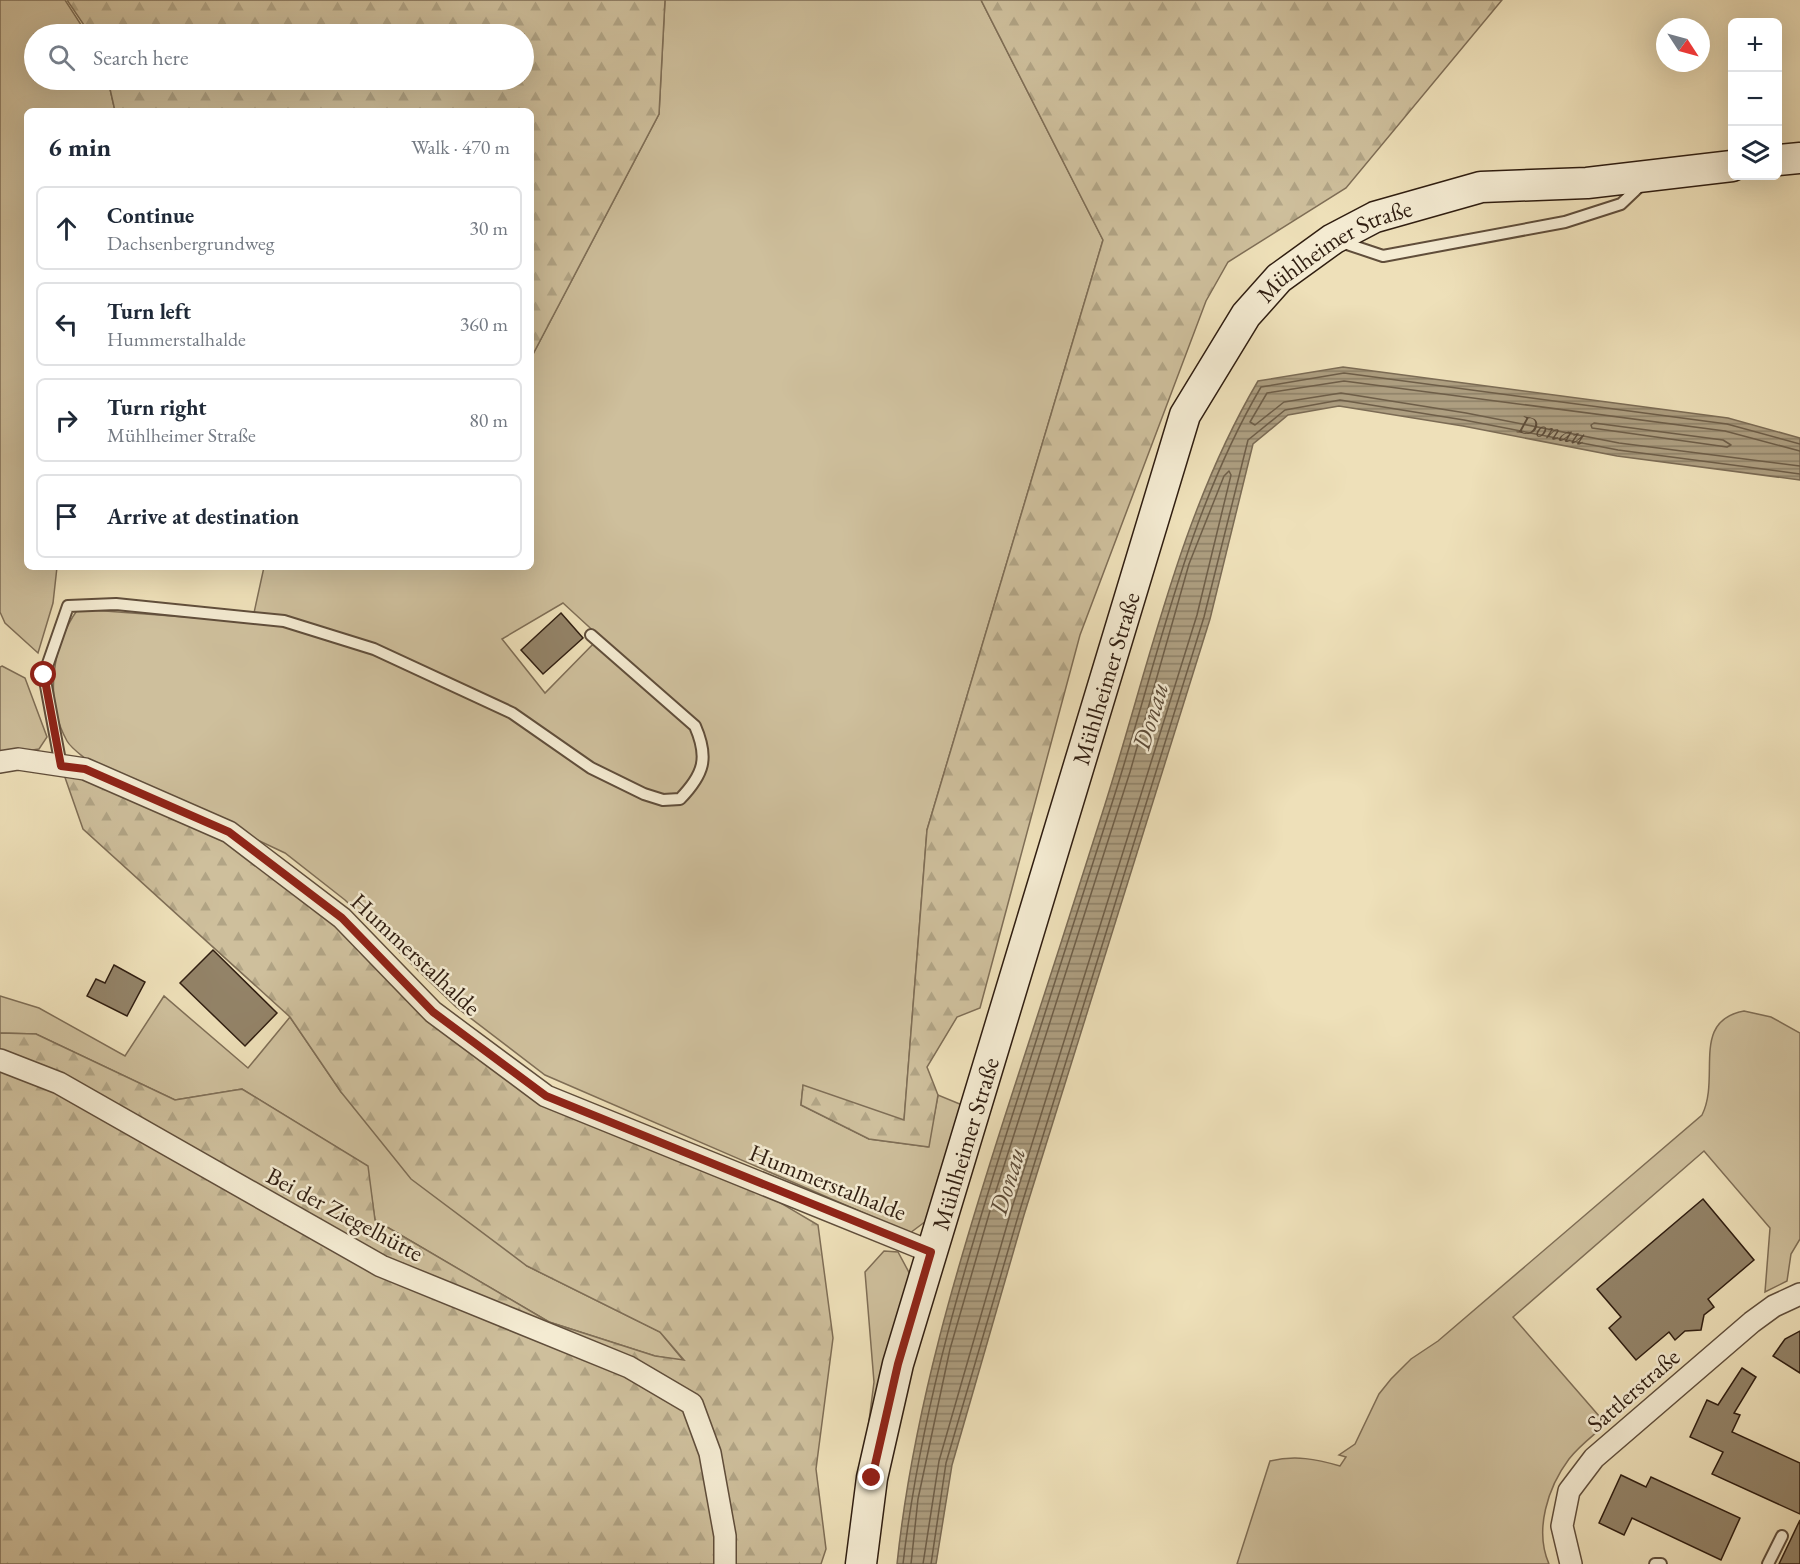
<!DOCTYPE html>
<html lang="en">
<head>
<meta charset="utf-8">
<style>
	body { margin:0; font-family:"EB Garamond",serif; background:#f6f6f7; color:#1f2937 }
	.controls { position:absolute; right:18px; top:18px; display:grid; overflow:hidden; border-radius:9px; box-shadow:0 6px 24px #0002 }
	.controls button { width:54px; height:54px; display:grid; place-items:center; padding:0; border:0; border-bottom:2px solid #e0e1e3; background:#fff; color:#1f2937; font:30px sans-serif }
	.compass { position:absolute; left:1656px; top:18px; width:54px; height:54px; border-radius:50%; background:#fff; box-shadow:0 6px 24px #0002; rotate:126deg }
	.stop { position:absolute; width:18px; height:18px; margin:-14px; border:4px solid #8f2418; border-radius:50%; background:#fff }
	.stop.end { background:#8f2418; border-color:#fff; box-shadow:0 2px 6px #0008 }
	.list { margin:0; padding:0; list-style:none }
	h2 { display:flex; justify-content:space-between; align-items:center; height:78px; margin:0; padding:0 24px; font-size:26px }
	h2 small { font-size:20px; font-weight:400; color:#747a83 }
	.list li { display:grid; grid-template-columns:39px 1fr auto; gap:18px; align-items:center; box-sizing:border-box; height:84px; margin:0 12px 12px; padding:0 12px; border:2px solid #e0e1e3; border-radius:9px }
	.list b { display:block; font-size:22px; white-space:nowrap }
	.list p { margin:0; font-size:20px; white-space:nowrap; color:#747a83 }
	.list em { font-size:20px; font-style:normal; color:#747a83 }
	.icon { flex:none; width:33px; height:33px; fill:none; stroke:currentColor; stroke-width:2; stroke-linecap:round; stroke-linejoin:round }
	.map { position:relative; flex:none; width:1800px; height:1564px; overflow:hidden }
	.search { position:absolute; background:#fff; box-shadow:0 6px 24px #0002; left:24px; top:24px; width:510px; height:66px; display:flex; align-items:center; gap:15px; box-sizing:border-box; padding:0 21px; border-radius:33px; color:#747a83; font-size:22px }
	.panel { position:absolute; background:#fff; box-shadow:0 6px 24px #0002; left:24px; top:108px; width:510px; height:462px; border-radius:9px }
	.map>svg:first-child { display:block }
	.grass { fill:#cebf9c; stroke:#7f6e56; stroke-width:1.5; fill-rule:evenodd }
	.forest { fill:url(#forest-firs); stroke:#7f6e56; stroke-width:1.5 }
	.water { fill:url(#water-rules); stroke:#7b6b54; stroke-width:1.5 }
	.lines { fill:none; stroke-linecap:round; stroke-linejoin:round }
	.shore { stroke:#6e5e48; stroke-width:1.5 }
	.building { fill:#938368; stroke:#301e11; stroke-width:1.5 }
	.lane-casing { stroke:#604e3b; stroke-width:14 }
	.street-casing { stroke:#604e3b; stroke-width:24 }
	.secondary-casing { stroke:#301e11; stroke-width:33 }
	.lane { stroke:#f4ebd2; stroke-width:10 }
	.street { stroke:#f4ebd2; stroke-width:21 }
	.secondary { stroke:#f4ebd2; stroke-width:30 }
	.route { stroke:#8f2418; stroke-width:8 }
	.labels { text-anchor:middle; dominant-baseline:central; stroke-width:5; stroke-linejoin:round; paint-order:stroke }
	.street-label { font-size:24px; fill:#301e11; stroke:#f4ebd2 }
	.water-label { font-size:26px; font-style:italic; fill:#5c4b38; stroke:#f4ebd2 }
</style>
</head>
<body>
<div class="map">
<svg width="1800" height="1564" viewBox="0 0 1800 1564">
	<defs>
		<pattern id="forest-firs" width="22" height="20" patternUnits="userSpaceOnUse" patternTransform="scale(1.5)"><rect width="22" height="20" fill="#cebf9c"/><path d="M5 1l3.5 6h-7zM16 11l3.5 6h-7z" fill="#b1a485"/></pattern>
		<pattern id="water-rules" width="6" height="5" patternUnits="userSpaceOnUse" patternTransform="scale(1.5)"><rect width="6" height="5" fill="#ad9e80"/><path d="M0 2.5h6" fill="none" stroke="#8d8067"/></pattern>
	</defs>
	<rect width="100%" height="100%" fill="#eee0b9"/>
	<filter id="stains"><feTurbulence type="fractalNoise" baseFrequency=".00333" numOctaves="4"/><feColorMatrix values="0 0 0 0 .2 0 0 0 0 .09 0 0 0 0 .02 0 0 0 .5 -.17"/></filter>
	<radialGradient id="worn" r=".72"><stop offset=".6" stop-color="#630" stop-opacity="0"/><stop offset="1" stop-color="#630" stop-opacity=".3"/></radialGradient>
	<g class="grass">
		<polygon points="0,0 65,0 87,34 34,34 34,80 108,80 115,111 27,111 27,567 57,567 53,603 38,653 5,623 0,612"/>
		<path d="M665 0H981L1103 240 927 830 904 1121 803 1086 801 1105 869 1139 928 1147 938 1095 967 1107 926 1221 910 1233 545 1075 456 1007 345 900 285 853 87 760C80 754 71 748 67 741 44 700 52 645 78 609L252 622 264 567H531V358L659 114ZM563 603 600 637 545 693 502 639Z"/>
		<polygon points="2,666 25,678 47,737 39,749 0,755 0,667"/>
		<polygon points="0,996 39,1008 125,1056 164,996 248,1068 290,1017 341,1092 527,1266 660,1332 684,1361 655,1356 549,1322 375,1220 367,1166 242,1089 175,1100 36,1034 0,1033"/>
		<path d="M1744 1011 1771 1017 1800 1033V1239L1791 1254 1787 1281 1765 1292 1770 1228 1704 1151 1513 1317 1606 1424C1594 1435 1579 1446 1569 1459 1548 1487 1534 1530 1549 1564H1237L1270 1461C1295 1455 1316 1459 1340 1466L1346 1457 1339 1455 1355 1444 1379 1394 1391 1379 1411 1359 1438 1341 1702 1115C1721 1077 1690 1021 1744 1011Z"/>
		<polygon points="884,1251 898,1252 912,1278 866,1444 874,1382 865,1272"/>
	</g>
	<g class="forest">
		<polygon points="67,0 665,0 659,114 531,358 531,111 115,111 108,80 524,80 524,34 90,34"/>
		<polygon points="981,0 1502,0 1346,188 1228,262 1206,301 1080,635 980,1008 957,1017 927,1067 938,1095 929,1147 869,1139 801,1105 803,1085 904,1120 927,830 1103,240"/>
		<polygon points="61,766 229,832 433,1012 546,1096 706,1159 818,1225 833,1338 816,1469 826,1549 821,1564 0,1564 0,1033 36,1034 175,1100 242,1089 368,1166 375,1220 549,1322 655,1356 684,1360 660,1332 527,1266 411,1179 341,1092 290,1017 83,829"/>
	</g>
	<path class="water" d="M1343 367 1728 418 1800 438V480L1617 456 1463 426 1339 406 1288 415 1253 444 1210 619 1024 1215 952 1465 936 1564H897C913 1411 958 1263 1005 1116 1038 1015 1070 915 1102 814 1149 667 1179 515 1258 381Z"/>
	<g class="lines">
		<g class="shore">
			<polygon points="1594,423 1723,440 1731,445 1727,447 1592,428 1591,425"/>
			<path id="s1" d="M1800 451 1725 431 1344 381 1267 393 1250 422 1255 425 1284 402 1341 393 1466 413 1619 443 1800 466"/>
			<path d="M903 1564C921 1407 967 1257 1015 1107 1047 1005 1080 903 1113 800 1158 660 1186 515 1261 387L1344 373 1727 424 1800 444"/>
			<polyline points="911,1564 918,1499 950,1349 994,1197 1130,772 1189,564 1224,476 1229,471 1231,475 1197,615 1011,1211 939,1461 923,1564"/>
			<polyline points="931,1564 946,1463 1019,1213 1204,617 1248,440 1285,410 1340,400 1464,420 1618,450 1800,474"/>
		</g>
	</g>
	<g class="building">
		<polygon points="561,613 583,638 543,674 521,650"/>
		<polygon points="213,950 277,1013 245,1046 180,983"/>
		<polygon points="114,965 145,982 127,1016 87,996 96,979 105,983"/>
		<polygon points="1703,1199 1754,1260 1708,1299 1714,1307 1704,1315 1701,1330 1685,1331 1675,1340 1669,1332 1636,1360 1609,1328 1621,1317 1597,1289"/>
		<polygon points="1800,1331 1800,1373 1773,1356 1785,1339"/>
		<polygon points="1742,1368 1756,1377 1734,1413 1740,1415 1732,1432 1800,1463 1800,1514 1712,1474 1723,1452 1690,1437 1707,1400 1718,1405"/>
		<polygon points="1621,1475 1646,1487 1651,1477 1740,1518 1721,1560 1632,1518 1624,1535 1599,1523"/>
		<polygon points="1800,1520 1800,1564 1779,1564"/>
	</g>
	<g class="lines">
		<g class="lane-casing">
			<g id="lane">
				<polyline points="1338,241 1383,256 1565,222 1621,204 1642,184"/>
				<path d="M61 766 44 675 68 606 116 604 284 621 374 649 512 713 591 768 644 794 663 800 680 799C704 774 709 758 695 726L591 635"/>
				<polyline points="1655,1564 1661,1564"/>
				<polyline points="1768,1564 1782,1536"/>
			</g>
		</g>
		<g class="street-casing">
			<g id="street">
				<polyline points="0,762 18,759 85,769 229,832 342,918 433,1012 546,1096 931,1252"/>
				<polyline points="0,1060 59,1083 381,1266 629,1367 692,1404 710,1453 725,1536 725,1564"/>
				<polyline points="1571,1564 1562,1526 1569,1491 1594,1458 1752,1322 1774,1306 1800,1294"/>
			</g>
		</g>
		<g class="secondary-casing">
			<g id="secondary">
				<polyline points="1778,160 1800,158"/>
				<path id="s2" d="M861 1564 872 1478 898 1364 1185 415 1246 315 1279 278 1333 239 1375 217 1481 187 1587 183 1732 166"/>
			</g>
		</g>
		<use href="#lane" class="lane"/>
		<use href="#street" class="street"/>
		<use href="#secondary" class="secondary"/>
	</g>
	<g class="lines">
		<polyline class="route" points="44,675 61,766 85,769 229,832 342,918 433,1012 546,1096 931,1252 898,1364 872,1478"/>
	</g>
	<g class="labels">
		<g class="street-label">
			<text stroke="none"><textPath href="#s2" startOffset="1424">Mühlheimer Straße</textPath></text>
			<text stroke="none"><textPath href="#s2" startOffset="920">Mühlheimer Straße</textPath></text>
			<text transform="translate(416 954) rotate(43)">Hummerstalhalde</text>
			<text stroke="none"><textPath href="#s2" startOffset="434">Mühlheimer Straße</textPath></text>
			<text transform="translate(828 1182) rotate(22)">Hummerstalhalde</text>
			<text transform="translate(345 1214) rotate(28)">Bei der Ziegelhütte</text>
			<text transform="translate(1633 1390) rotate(-41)">Sattlerstraße</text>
		</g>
		<g class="water-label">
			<text stroke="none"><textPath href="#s1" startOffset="888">Donau</textPath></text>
			<text transform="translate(1150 716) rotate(-73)">Donau</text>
			<text transform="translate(1007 1181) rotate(-73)">Donau</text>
		</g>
	</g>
	<rect width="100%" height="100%" filter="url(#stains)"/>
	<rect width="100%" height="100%" fill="url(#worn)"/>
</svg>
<div class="controls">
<button>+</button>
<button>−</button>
<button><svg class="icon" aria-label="layers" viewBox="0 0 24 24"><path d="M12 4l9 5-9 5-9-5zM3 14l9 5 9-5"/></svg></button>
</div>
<svg class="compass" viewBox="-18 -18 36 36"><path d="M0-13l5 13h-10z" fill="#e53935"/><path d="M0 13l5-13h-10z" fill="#747a83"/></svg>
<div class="stop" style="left:44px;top:675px"></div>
<div class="stop end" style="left:872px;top:1478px"></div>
<div class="search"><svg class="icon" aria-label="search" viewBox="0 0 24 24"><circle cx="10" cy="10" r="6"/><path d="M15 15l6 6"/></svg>Search here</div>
<section class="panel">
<h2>6 min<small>Walk · 470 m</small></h2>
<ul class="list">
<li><svg class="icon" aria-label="ahead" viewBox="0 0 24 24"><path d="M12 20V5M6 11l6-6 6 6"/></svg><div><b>Continue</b><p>Dachsenbergrundweg</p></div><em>30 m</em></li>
<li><svg class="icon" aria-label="left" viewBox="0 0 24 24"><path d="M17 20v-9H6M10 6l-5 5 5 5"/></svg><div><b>Turn left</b><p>Hummerstalhalde</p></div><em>360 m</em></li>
<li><svg class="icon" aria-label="right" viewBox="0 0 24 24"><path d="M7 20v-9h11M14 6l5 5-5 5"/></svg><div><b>Turn right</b><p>Mühlheimer Straße</p></div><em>80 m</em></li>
<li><svg class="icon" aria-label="arrive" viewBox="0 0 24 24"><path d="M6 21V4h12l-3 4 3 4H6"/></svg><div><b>Arrive at destination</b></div></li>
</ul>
</section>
</div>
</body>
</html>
